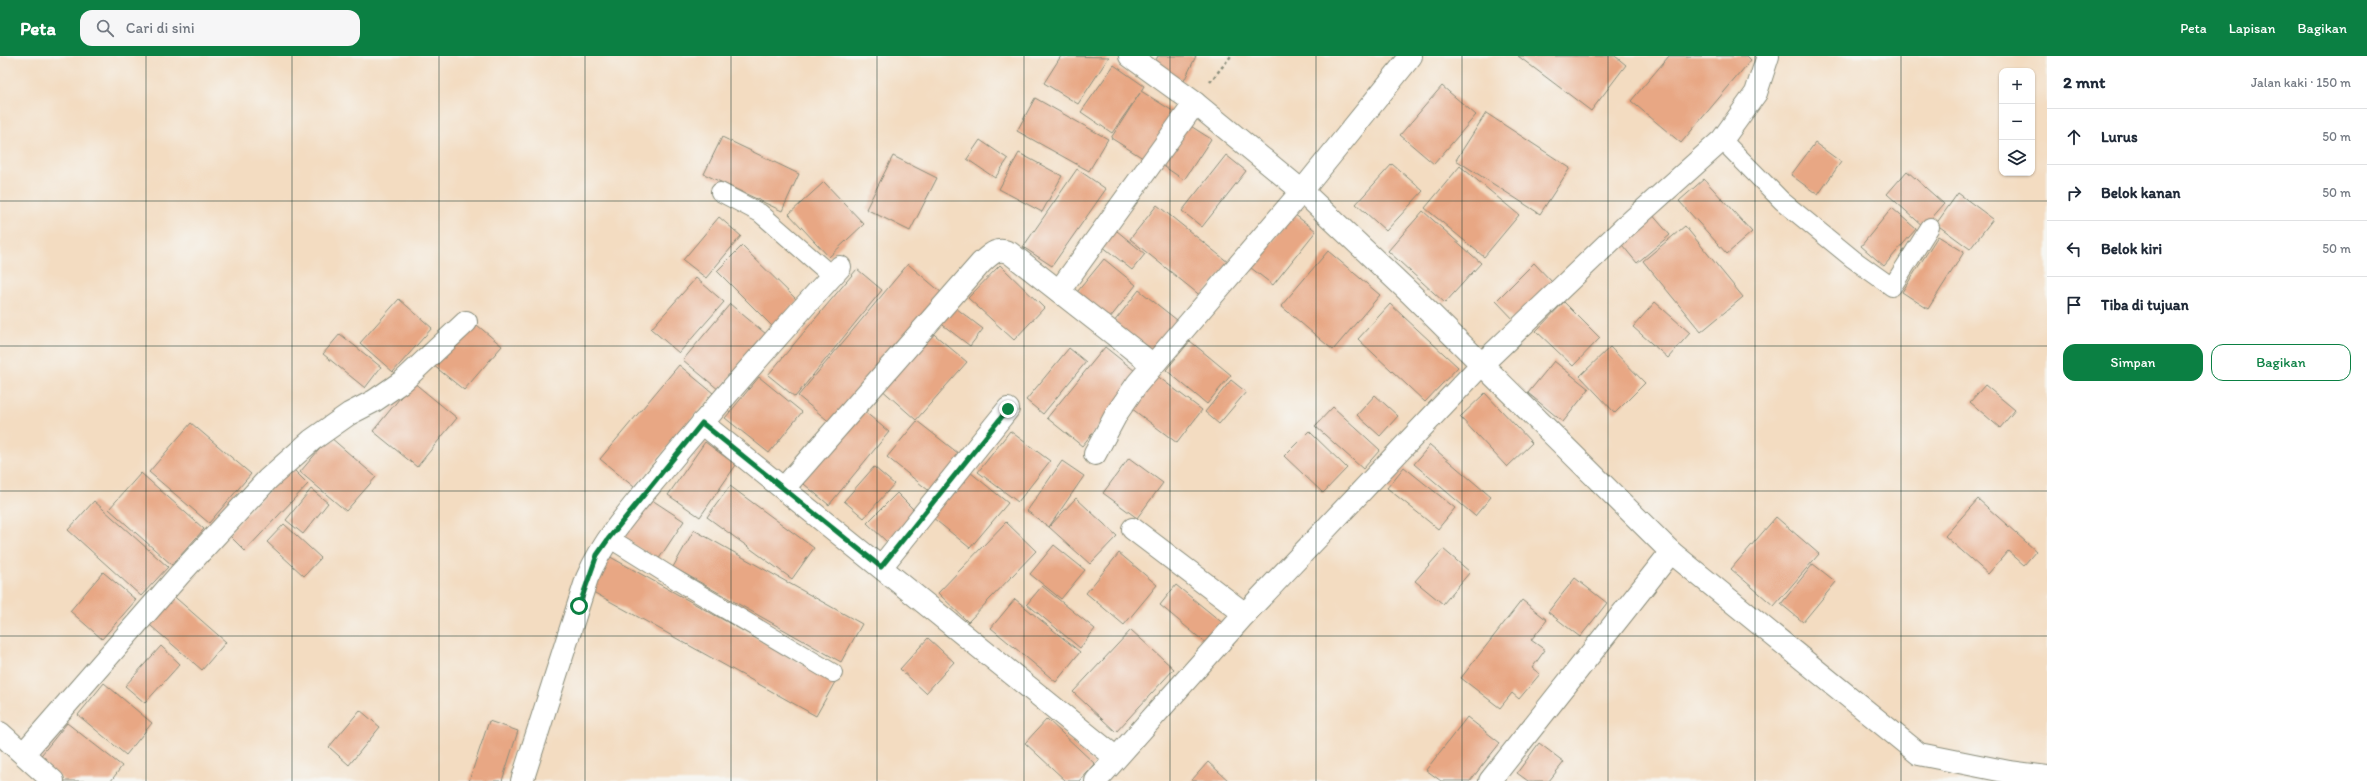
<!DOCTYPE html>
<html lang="id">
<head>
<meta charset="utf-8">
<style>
	body { margin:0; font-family:Itim,sans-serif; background:#f6f6f7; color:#1f2937 }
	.controls { position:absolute; right:12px; top:12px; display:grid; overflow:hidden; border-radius:8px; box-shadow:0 1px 3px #0004 }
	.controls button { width:36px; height:36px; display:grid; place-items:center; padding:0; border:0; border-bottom:1px solid #e0e1e3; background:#fff; color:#1f2937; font:20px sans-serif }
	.stop { position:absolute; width:12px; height:12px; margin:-9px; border:3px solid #0b8043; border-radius:50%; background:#fff }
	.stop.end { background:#0b8043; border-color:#fff; box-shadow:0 1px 4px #0008 }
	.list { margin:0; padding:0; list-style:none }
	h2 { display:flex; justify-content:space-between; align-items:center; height:52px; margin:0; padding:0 16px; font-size:17px }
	h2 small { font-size:13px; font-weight:400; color:#747a83 }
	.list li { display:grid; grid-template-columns:26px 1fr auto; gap:12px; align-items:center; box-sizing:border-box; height:56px; padding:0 16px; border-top:1px solid #e0e1e3 }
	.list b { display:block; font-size:15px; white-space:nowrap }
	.list em { font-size:13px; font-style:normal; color:#747a83 }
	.actions { display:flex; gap:8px; padding:12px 16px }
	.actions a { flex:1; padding:9px 0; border:1px solid #0b8043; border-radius:12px; text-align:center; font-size:14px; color:#0b8043 }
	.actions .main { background:#0b8043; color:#fff }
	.icon { flex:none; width:22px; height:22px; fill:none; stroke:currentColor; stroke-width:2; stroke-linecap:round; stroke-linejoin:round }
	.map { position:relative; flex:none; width:2047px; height:725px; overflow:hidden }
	header { display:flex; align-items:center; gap:24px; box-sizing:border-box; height:56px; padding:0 20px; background:#0b8043; color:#fff }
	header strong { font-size:19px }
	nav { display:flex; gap:22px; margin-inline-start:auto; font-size:14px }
	.search { width:280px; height:36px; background:#f6f6f7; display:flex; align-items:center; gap:10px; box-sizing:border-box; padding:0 14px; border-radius:12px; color:#747a83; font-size:15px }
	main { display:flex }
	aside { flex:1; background:#fff }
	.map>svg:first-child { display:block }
	.building { fill:#e8a784 }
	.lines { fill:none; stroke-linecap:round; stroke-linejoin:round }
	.lane-casing { stroke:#898c7a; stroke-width:20 }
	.street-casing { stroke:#898c7a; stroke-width:24 }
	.path { stroke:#898c7a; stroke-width:2.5; stroke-dasharray:3 3; stroke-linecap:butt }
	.lane { stroke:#fff; stroke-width:18 }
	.street { stroke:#fff; stroke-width:22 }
	.route { stroke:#0b8043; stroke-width:5 }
	.grid { fill:none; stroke:#1f3d34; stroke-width:1; stroke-opacity:0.55 }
</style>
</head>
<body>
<header>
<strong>Peta</strong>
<div class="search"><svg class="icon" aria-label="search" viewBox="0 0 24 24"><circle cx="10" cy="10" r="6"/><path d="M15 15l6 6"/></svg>Cari di sini</div>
<nav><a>Peta</a><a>Lapisan</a><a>Bagikan</a></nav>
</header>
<main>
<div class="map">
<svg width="2047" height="725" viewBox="0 0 2047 725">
	<rect width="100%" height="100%" fill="#f6f6f2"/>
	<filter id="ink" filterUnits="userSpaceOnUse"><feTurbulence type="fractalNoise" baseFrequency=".025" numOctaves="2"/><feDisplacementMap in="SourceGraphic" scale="8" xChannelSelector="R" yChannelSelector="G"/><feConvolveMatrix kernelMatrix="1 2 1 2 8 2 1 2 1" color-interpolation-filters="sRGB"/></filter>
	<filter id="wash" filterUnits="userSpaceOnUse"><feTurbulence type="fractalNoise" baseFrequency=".012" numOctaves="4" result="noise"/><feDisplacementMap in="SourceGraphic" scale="16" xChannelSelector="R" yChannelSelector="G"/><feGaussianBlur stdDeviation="0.9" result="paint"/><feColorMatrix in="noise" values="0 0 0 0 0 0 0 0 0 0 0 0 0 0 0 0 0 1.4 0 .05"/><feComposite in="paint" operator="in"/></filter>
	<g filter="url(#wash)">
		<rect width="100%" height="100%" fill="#f3dcc1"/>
		<g id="blocks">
			<g class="building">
				<polygon points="1061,0 1109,1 1078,48 1044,27"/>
				<polygon points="1158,0 1196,0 1184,25 1153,10"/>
				<polygon points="1518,0 1615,0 1626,9 1591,55"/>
				<polygon points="1669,0 1747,0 1751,4 1681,87 1631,45"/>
				<polygon points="1114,9 1144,30 1141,35 1176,57 1146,104 1111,82 1140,37 1112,77 1081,56"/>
				<polygon points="1442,30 1476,59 1434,108 1400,79"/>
				<polygon points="1035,42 1108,83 1089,115 1017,75"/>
				<polygon points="1486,57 1570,112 1540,158 1456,104"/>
				<polygon points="1186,67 1211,83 1184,124 1159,107"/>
				<polygon points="722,81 799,118 782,155 704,118"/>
				<polygon points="980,84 1008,103 995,122 967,103"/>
				<polygon points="1815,87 1841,106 1818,139 1791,119"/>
				<polygon points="1019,97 1062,120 1042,156 999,133"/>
				<polygon points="1226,99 1246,115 1202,171 1182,155"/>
				<polygon points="893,100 937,122 910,175 866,153"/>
				<polygon points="1392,108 1423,135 1386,175 1356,148"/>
				<polygon points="1460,110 1519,159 1484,201 1425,152"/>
				<polygon points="1077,113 1106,133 1052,210 1023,191"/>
				<polygon points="1907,115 1944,148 1924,171 1887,138"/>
				<polygon points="1704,123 1752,176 1727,198 1679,145"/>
				<polygon points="824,126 864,168 829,201 789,158"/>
				<polygon points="1958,137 1993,163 1970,193 1936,168"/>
				<polygon points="1157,149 1229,207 1202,241 1130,183"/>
				<polygon points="1892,152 1916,173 1884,210 1861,190"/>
				<polygon points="1423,155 1481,207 1445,247 1388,195"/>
				<polygon points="1650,156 1670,179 1637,207 1618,184"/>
				<polygon points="1294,158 1316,175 1273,229 1251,212"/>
				<polygon points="719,161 741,180 706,222 683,204"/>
				<polygon points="1111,170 1145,198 1132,214 1097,186"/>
				<polygon points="1685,170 1743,241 1701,276 1643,205"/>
				<polygon points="1938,180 1964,196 1928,253 1902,236"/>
				<polygon points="742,190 798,245 773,271 717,215"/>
				<polygon points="1328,195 1380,239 1333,294 1281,250"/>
				<polygon points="1104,203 1136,229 1106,267 1073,241"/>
				<polygon points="1534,207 1554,228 1516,266 1496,245"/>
				<polygon points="908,208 942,237 832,368 798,340"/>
				<polygon points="1000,209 1044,252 1014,284 968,242"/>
				<polygon points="857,213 882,234 795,341 768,319"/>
				<polygon points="696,222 724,246 679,297 651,273"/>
				<polygon points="1139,234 1182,268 1154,304 1110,271"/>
				<polygon points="399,243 432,272 393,316 360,287"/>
				<polygon points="1564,246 1600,282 1573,310 1536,275"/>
				<polygon points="1655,246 1690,277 1668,302 1633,271"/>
				<polygon points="730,248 766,278 719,334 683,304"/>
				<polygon points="1390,248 1458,311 1425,346 1358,283"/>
				<polygon points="952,249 983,273 970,290 939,266"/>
				<polygon points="471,264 502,290 464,334 433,309"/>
				<polygon points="929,274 967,306 916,364 879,331"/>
				<polygon points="340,278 381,311 365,332 323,298"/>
				<polygon points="1190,285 1231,319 1207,348 1166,314"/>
				<polygon points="1105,291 1140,319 1082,390 1047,362"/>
				<polygon points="1610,291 1645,327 1615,357 1580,320"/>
				<polygon points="1069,292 1086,306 1043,358 1026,344"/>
				<polygon points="1554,305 1589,333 1563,366 1528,337"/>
				<polygon points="679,309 713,337 634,431 600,403"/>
				<polygon points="1156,319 1202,354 1177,387 1131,352"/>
				<polygon points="759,321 802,356 769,397 725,362"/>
				<polygon points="1231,324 1246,336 1219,368 1205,356"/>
				<polygon points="413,326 457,362 417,411 373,375"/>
				<polygon points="1985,329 2015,354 2000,372 1970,346"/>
				<polygon points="1485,337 1532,387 1507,411 1460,361"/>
				<polygon points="1375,339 1398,360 1380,380 1357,359"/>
				<polygon points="858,350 889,376 829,449 798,423"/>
				<polygon points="1333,351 1380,394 1363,413 1315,370"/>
				<polygon points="917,365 963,401 933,438 887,401"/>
				<polygon points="191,367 251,418 209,467 149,416"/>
				<polygon points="1010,375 1050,405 1018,446 978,416"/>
				<polygon points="1309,375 1347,412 1323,437 1284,400"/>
				<polygon points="330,381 376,421 346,455 300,416"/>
				<polygon points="705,386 736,409 700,461 668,439"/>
				<polygon points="1430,389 1491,441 1475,460 1414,408"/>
				<polygon points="1129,402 1163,427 1137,462 1103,437"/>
				<polygon points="1062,405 1084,420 1049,471 1027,455"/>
				<polygon points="291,411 308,428 245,495 228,478"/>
				<polygon points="874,411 894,428 864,462 844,445"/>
				<polygon points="1404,411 1455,452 1438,473 1387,432"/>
				<polygon points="965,412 1008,447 970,492 927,457"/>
				<polygon points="141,417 204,473 172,509 109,453"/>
				<polygon points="730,430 814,492 792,523 707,461"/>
				<polygon points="311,433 328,447 303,478 286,464"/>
				<polygon points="897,437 916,456 887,486 867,467"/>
				<polygon points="649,442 684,465 658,504 623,482"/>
				<polygon points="1076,442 1117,480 1090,508 1049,471"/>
				<polygon points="1978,443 2036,495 2024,509 2008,495 1988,518 1945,480"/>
				<polygon points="94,445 168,511 141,540 68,474"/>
				<polygon points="1776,461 1819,498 1774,550 1731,513"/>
				<polygon points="1006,466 1036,495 968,566 938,537"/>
				<polygon points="284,468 321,502 304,520 267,486"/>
				<polygon points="694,474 862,568 841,606 673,511"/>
				<polygon points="1054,489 1085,514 1061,543 1030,518"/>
				<polygon points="1443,493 1470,516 1443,548 1415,525"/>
				<polygon points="1119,497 1157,529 1124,569 1086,537"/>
				<polygon points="605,498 835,626 816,660 586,532"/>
				<polygon points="1813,508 1836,526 1803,566 1781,548"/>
				<polygon points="103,516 136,544 102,583 70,555"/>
				<polygon points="1575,522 1607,547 1580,581 1548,556"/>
				<polygon points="1176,529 1225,569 1208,589 1160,549"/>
				<polygon points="1042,530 1095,573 1080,592 1027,548"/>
				<polygon points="169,536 226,586 202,614 144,564"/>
				<polygon points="1015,543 1080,596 1056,626 991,572"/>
				<polygon points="1522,544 1547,564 1531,584 1545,594 1532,612 1540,618 1519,643 1512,637 1500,652 1461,622"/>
				<polygon points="1131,574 1174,613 1116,676 1073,636"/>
				<polygon points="928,582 954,606 926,637 900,613"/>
				<polygon points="161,590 180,608 145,647 125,630"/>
				<polygon points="104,627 152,667 126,699 78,659"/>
				<polygon points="360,654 380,671 349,709 329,691"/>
				<polygon points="1467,661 1500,687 1470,725 1441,725 1426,714"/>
				<polygon points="1047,663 1095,708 1080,725 1066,725 1025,687"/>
				<polygon points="489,665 518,675 502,725 469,725"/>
				<polygon points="67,667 122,710 111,725 65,725 38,703"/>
				<polygon points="1539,687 1564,706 1549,725 1528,725 1517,717"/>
				<polygon points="1208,706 1229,725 1191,725"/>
			</g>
		</g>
	</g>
	<g filter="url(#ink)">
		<use href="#blocks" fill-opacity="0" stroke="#898c7a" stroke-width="1"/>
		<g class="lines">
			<g class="lane-casing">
				<g id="lane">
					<polyline points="1722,84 1782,145 1853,203 1892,231 1930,171"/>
					<polyline points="720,136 760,157 832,220"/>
					<polyline points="609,482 686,530 833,617"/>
				</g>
			</g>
			<g class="street-casing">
				<g id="street">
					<polyline points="1130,0 1195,47 1302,135 1410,237 1671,496 1919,698 2009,716 2047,721"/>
					<polyline points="1059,235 1195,47"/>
					<polyline points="702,367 1115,701"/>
					<polyline points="1095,398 1117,357 1137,328 1302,135 1411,0"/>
					<path d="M784 432 981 207C991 198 997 191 1010 197L1153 309"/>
					<polyline points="1133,473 1245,558"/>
					<polyline points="881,511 1008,353"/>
					<polyline points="0,677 53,725"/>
					<polyline points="24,697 180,518 268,423 312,384 349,358 374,345 403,325 466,266"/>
					<path d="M522 725 587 522C606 478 639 444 669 407 724 340 782 275 840 211"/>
					<polyline points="1096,725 1245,558 1482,308 1625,171 1722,84 1756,37 1768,0"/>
					<polyline points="1490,725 1671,496"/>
				</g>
			</g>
			<polyline class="path" points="1210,26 1231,0"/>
			<use href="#lane" class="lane"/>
			<use href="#street" class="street"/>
		</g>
	</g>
	<g class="lines" filter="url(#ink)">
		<polyline class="route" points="579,550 597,499 609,482 702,367 881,511 1008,353"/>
	</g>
	<path class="grid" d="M146 0V725M292 0V725M439 0V725M585 0V725M731 0V725M877 0V725M1024 0V725M1170 0V725M1316 0V725M1462 0V725M1608 0V725M1755 0V725M1901 0V725M0 145H2047M0 290H2047M0 435H2047M0 580H2047"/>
</svg>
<div class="controls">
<button>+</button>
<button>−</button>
<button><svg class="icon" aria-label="layers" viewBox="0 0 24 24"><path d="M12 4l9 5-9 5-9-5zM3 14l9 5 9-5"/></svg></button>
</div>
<div class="stop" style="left:579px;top:550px"></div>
<div class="stop end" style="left:1008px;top:353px"></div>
</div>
<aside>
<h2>2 mnt<small>Jalan kaki · 150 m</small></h2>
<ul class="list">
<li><svg class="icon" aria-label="ahead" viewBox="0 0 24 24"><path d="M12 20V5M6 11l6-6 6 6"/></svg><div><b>Lurus</b></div><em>50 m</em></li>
<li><svg class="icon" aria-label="right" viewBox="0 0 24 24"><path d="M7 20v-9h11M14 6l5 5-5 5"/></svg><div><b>Belok kanan</b></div><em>50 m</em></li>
<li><svg class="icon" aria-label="left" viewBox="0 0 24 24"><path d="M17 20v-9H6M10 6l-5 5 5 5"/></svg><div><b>Belok kiri</b></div><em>50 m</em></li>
<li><svg class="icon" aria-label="arrive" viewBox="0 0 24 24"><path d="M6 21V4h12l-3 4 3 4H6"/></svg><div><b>Tiba di tujuan</b></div></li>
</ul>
<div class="actions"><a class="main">Simpan</a><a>Bagikan</a></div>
</aside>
</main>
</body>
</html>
